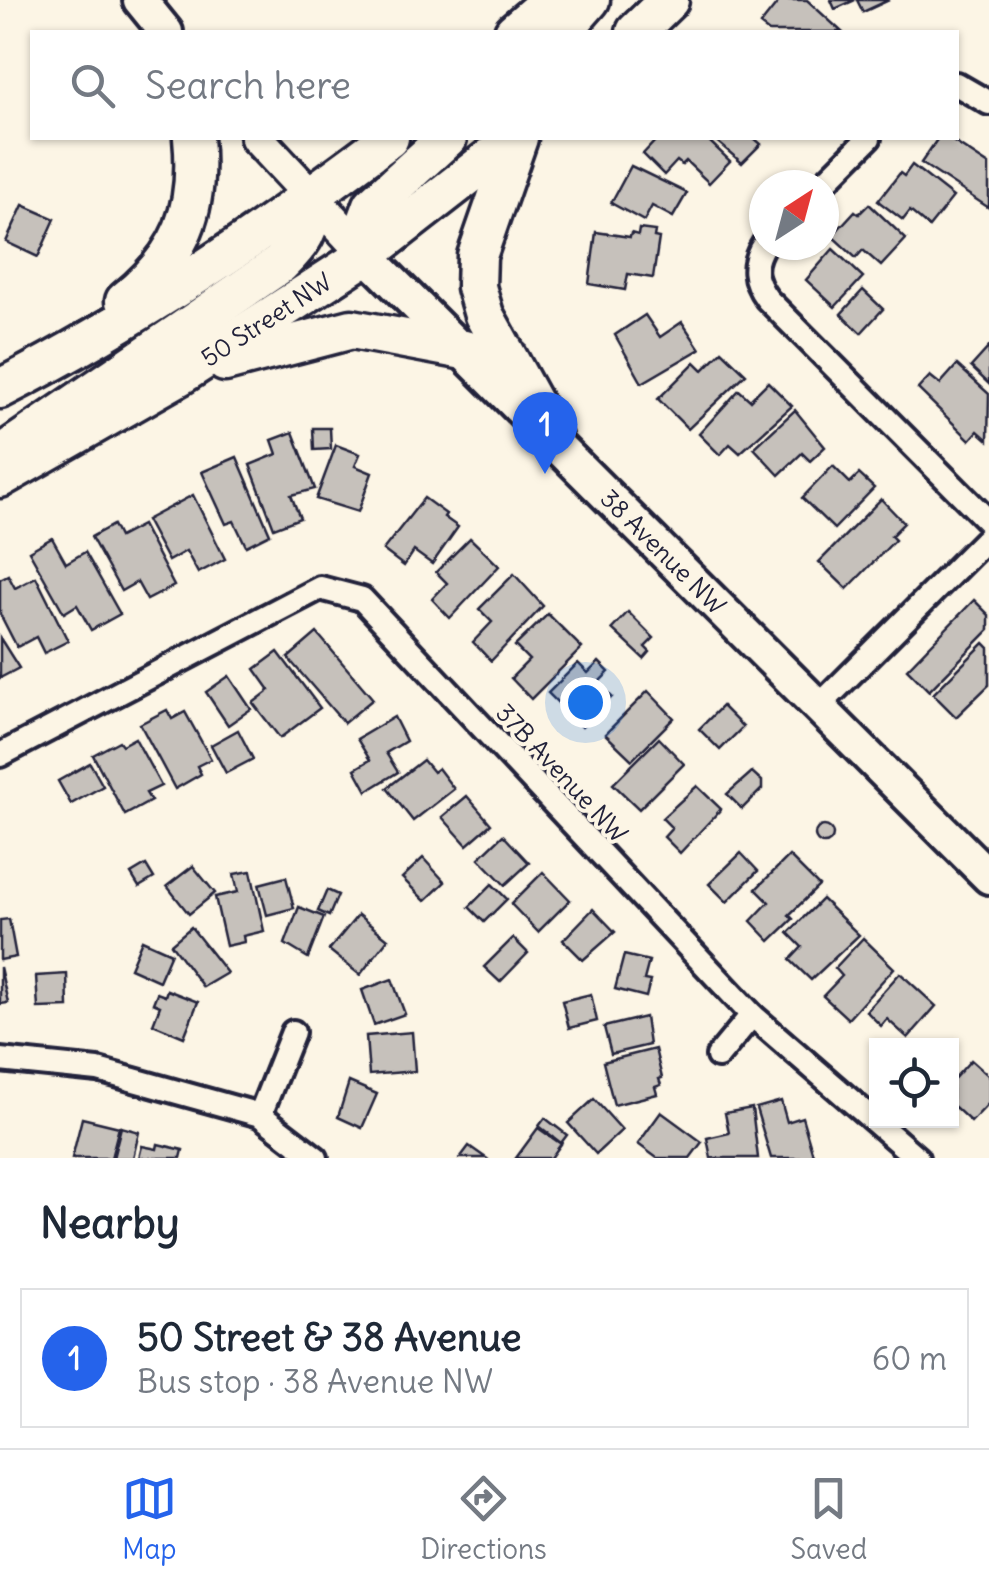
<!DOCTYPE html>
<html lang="en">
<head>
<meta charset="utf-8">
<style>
	body { margin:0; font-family:Delius,sans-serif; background:#f2f2f3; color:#1f2937 }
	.controls { position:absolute; right:30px; bottom:30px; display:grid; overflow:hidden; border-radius:0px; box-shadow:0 2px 8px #0004 }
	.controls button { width:90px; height:90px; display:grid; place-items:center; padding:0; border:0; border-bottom:2px solid #e0e1e3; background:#fff; color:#1f2937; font:50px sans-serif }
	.compass { position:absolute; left:749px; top:170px; width:90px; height:90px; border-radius:50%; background:#fff; box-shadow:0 2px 8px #0004; rotate:36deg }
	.you { position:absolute; left:585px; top:702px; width:35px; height:35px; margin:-25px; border:8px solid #fff; border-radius:50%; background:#1a73e8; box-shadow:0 0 0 15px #1a73e833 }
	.badge { display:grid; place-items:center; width:65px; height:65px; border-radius:50%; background:#2563eb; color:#fff; font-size:32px; font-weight:700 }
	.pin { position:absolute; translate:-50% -82px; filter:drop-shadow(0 2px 5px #0008) }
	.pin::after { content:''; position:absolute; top:52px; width:35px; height:30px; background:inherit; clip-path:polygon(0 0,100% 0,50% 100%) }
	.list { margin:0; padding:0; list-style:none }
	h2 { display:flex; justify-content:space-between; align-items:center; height:130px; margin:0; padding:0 40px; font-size:42px }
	h2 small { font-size:32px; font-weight:400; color:#747a83 }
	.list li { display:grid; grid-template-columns:65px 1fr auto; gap:30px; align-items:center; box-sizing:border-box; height:140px; margin:0 20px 20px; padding:0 20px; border:2px solid #e0e1e3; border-radius:0px }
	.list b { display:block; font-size:38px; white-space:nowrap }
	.list p { margin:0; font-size:32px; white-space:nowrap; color:#747a83 }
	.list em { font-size:32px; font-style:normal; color:#747a83 }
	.icon { flex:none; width:55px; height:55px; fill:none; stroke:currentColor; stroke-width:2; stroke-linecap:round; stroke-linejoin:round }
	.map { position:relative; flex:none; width:989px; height:1158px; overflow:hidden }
	.search { position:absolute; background:#fff; box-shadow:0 2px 8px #0004; left:30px; right:30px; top:30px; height:110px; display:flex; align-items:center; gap:25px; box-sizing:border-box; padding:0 35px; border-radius:0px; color:#747a83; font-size:38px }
	.sheet { height:290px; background:#fff }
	nav { display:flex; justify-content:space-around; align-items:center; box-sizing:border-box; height:140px; border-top:2px solid #e0e1e3; background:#fff; font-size:28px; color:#747a83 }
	nav a { display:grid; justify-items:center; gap:5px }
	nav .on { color:#2563eb }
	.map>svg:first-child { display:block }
	.building { fill:#c6c1bb; stroke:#22223b; stroke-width:2.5 }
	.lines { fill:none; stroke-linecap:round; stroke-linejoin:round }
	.street-casing { stroke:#22223b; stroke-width:30 }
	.secondary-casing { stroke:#22223b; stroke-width:40 }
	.primary-casing { stroke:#22223b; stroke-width:45 }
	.street { stroke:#fcf5e5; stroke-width:22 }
	.secondary { stroke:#fcf5e5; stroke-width:32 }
	.primary { stroke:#fcf5e5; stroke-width:38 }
	.labels { text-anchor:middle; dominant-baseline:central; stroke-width:8; stroke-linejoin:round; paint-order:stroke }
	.street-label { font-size:25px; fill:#22223b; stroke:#fcf5e5 }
</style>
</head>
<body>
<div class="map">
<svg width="989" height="1158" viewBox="0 0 989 1158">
	<rect width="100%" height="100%" fill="#fcf5e5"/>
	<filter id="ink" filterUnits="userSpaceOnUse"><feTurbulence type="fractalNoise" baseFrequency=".01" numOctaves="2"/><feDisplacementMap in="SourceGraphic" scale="20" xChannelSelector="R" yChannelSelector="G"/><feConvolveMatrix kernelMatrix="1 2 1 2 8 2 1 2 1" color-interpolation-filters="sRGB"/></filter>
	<g filter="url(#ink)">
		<g class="building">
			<polygon points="780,0 807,0 842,32 769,32 760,25"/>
			<polygon points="831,0 855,0 835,9"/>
			<polygon points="857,0 889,0 863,12"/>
			<polygon points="658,138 706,138 730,161 709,183 686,161 682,165 677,161 664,175 643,154"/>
			<polygon points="713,138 754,138 761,144 742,163"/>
			<polygon points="938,138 948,138 989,165 989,208 921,163"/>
			<polygon points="912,165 953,197 929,227 910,211 903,220 878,201 900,173 904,176"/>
			<polygon points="631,166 687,193 673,217 652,206 644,221 611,203"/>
			<polygon points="869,204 906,239 881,266 863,250 856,258 832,236 855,211 859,214"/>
			<polygon points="23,205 55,219 38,257 6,242"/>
			<polygon points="639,229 655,231 654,237 659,238 653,278 628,274 625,290 589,284 596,232 630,237 631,233 638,235"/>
			<polygon points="833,249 863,277 835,307 806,280"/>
			<polygon points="863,290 883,309 861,333 841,314"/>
			<polygon points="645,315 660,337 682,322 700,349 642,383 615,335"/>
			<polygon points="989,347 989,384 971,367"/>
			<polygon points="722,351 746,374 688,429 658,399 695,362 703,370"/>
			<polygon points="957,365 989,394 988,440 978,431 970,440 918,389 930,376 940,384"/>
			<polygon points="768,382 792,406 740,453 730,444 720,455 699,434 739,390 750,400"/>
			<polygon points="795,410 825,447 810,461 802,453 779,475 754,448"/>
			<polygon points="313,428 330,428 331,449 314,450"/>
			<polygon points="293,432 315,489 291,495 300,518 274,528 250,465 277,454 272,440"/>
			<polygon points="336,445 360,454 355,466 372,473 358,512 316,499"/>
			<polygon points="237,457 270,534 246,546 234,521 226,524 202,472"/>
			<polygon points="833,466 850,483 859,474 874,488 834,529 802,498"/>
			<polygon points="193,495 225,559 198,573 186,551 168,561 146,520"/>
			<polygon points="424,498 446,514 444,517 458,527 432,564 414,551 404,566 383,550"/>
			<polygon points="881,499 904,523 891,536 895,540 847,589 819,562"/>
			<polygon points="113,525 119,537 142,525 174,586 147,600 137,582 121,591 91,537"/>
			<polygon points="52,538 66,563 85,552 120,614 91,630 77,605 64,613 29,551"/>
			<polygon points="470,538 499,566 450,618 432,599 447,583 436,572"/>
			<polygon points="514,574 543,606 491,661 473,642 492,622 479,609"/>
			<polygon points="8,575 15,588 36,577 68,641 44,653 36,637 17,647 0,614 0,579"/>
			<polygon points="974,600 989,615 989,630 929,691 907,669"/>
			<polygon points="628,612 654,638 645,647 650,652 644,659 612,629"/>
			<polygon points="548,614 582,648 531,699 511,678 529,660 515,646"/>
			<polygon points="317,633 373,699 344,723 288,658"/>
			<polygon points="0,638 19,668 0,678"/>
			<polygon points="984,643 989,648 989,685 956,717 933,694"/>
			<polygon points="278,652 320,708 280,738 253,703 270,690 255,669"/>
			<polygon points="599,662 609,672 598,683 612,697 582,727 548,693 578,663 588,673"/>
			<polygon points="229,676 251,709 228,725 206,692"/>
			<polygon points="648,691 674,718 632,760 605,734"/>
			<polygon points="722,706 743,727 720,750 699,729"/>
			<polygon points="167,710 172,719 185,712 211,759 197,766 201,774 175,789 140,724"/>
			<polygon points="394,717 406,741 386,753 398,772 367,791 355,769 370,760 357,739"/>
			<polygon points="238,730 253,759 226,773 211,745"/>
			<polygon points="135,738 161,786 146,793 151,801 125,815 93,755 119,741 122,745"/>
			<polygon points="659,738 684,764 639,809 613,784"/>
			<polygon points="423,760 433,772 438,768 454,789 413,821 387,788"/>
			<polygon points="90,763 103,786 71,804 58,781"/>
			<polygon points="752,772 762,781 762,789 742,809 727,794"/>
			<polygon points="697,786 721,809 680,853 664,837 672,828 662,818"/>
			<polygon points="467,796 491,824 467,845 442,817"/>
			<circle cx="824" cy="835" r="9"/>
			<polygon points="503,835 529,863 505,885 479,858"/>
			<polygon points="741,853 758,871 727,902 709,884"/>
			<polygon points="789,856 819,886 789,915 793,919 770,941 751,921 769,902 756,889"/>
			<polygon points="423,858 445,882 425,901 402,878"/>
			<polygon points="146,865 154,878 139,887 131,874"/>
			<polygon points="193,866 215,893 189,914 167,886"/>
			<polygon points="251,871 264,931 243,936 244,942 226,946 215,897 238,892 234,874"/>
			<polygon points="543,872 570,900 538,932 511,904"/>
			<polygon points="286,877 294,908 267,915 259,884"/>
			<polygon points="492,884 507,899 484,922 469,907"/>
			<polygon points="327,890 338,895 329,916 318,911"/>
			<polygon points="822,899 859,935 811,980 790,960 802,947 788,933"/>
			<polygon points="299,907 324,917 308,958 285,944"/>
			<polygon points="593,909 615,932 583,960 563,940"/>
			<polygon points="358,915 388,939 360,975 329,950"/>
			<polygon points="9,919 16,957 0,960 0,920"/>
			<polygon points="191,927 227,973 203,987 171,944"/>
			<polygon points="513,938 528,953 500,982 484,967"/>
			<polygon points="863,938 894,968 848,1019 823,996 842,976 835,968"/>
			<polygon points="142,940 171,953 159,981 130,968"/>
			<polygon points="624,955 649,961 644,980 650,981 646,997 615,989"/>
			<polygon points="0,967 8,1003 0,1004"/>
			<polygon points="900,973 936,1006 908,1038 887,1019 881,1026 866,1011"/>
			<polygon points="67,974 68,1007 38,1008 36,976"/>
			<polygon points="392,979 405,1014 374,1025 362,990"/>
			<polygon points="167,990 198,1002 184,1037 153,1024 160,1006 153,1003 157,993 165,996"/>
			<polygon points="591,994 597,1021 569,1028 562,1001"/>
			<polygon points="645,1017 649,1045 611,1054 604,1027"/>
			<polygon points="412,1032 415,1071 369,1075 366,1036"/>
			<polygon points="655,1049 662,1078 659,1079 661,1085 655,1087 657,1094 614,1105 603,1062"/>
			<polygon points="971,1060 989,1076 989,1103 971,1122 955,1107 952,1111 952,1081"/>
			<polygon points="349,1082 377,1094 362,1128 338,1117"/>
			<polygon points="594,1099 622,1130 596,1154 568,1123"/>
			<polygon points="781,1101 787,1122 802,1117 814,1158 771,1158 756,1108"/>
			<polygon points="752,1108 758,1158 711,1158 707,1138 729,1133 725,1113"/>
			<polygon points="661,1112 702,1142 690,1158 657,1158 638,1144"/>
			<polygon points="82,1118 119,1127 111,1158 72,1158"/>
			<polygon points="545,1118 567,1135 561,1143 539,1126"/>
			<polygon points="121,1127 139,1132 133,1158 113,1158"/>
			<polygon points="538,1128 561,1144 551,1158 516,1158"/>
			<polygon points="158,1144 183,1150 181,1158 139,1158 142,1146 157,1149"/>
			<polygon points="469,1146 486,1158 460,1158"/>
		</g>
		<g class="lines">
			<g class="street-casing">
				<g id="street">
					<polyline points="956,84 989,103"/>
					<polyline points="822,185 869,138"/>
					<path d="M764 244C751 264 753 280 767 299L989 522"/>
					<polyline points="819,706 989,536"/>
					<polyline points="0,755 320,588 362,599 752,1015 917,1158"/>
					<polyline points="718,1056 752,1015"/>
					<polyline points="0,1060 98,1070 260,1115 316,1158"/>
					<polyline points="260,1115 293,1032"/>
				</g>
			</g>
			<g class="secondary-casing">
				<g id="secondary">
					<polyline points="140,0 166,32"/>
					<path id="s1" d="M257 138 366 255 989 877"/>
				</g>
			</g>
			<g class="primary-casing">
				<g id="primary">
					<polyline points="514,32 551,0"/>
					<polyline points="562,32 590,0"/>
					<polyline points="636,32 669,0"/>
					<polyline points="518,138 477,256 476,287 484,315 552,438"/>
					<polyline points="366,255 363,232 373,205 447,138"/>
					<path d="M125 301C182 255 200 210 193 138"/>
					<polyline points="225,362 352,329 464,350"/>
					<path d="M0 389C138 319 266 231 389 138"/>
					<path d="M8 450 280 264C301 244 313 228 311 198"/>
					<path id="s2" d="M0 478 179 376 366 255 516 138"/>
				</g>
			</g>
			<use href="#street" class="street"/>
			<use href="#secondary" class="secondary"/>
			<use href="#primary" class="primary"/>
		</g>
	</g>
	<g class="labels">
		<g class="street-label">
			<text stroke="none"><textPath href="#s2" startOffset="310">50 Street NW</textPath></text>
			<text stroke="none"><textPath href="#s1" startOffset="580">38 Avenue NW</textPath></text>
			<text transform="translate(562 773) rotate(47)">37B Avenue NW</text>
		</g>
	</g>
</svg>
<div class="controls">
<button><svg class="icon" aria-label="locate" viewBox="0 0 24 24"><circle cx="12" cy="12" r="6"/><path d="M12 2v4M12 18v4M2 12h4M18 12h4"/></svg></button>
</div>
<svg class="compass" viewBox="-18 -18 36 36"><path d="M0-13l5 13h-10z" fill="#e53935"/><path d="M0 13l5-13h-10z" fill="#747a83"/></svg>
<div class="you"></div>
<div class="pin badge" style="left:545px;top:474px">1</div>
<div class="search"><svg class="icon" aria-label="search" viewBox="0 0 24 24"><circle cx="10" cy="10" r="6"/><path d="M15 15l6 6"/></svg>Search here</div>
</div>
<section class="sheet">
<h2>Nearby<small></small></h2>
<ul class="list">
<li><span class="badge">1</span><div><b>50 Street &amp; 38 Avenue</b><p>Bus stop · 38 Avenue NW</p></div><em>60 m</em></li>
</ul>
</section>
<nav>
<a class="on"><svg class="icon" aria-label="map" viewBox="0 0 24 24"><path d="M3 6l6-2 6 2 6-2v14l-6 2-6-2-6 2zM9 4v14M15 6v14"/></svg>Map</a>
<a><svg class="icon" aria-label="directions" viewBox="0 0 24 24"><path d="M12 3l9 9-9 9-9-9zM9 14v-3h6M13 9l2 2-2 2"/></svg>Directions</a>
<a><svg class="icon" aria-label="saved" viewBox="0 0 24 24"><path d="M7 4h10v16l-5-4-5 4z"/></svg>Saved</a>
</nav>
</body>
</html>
